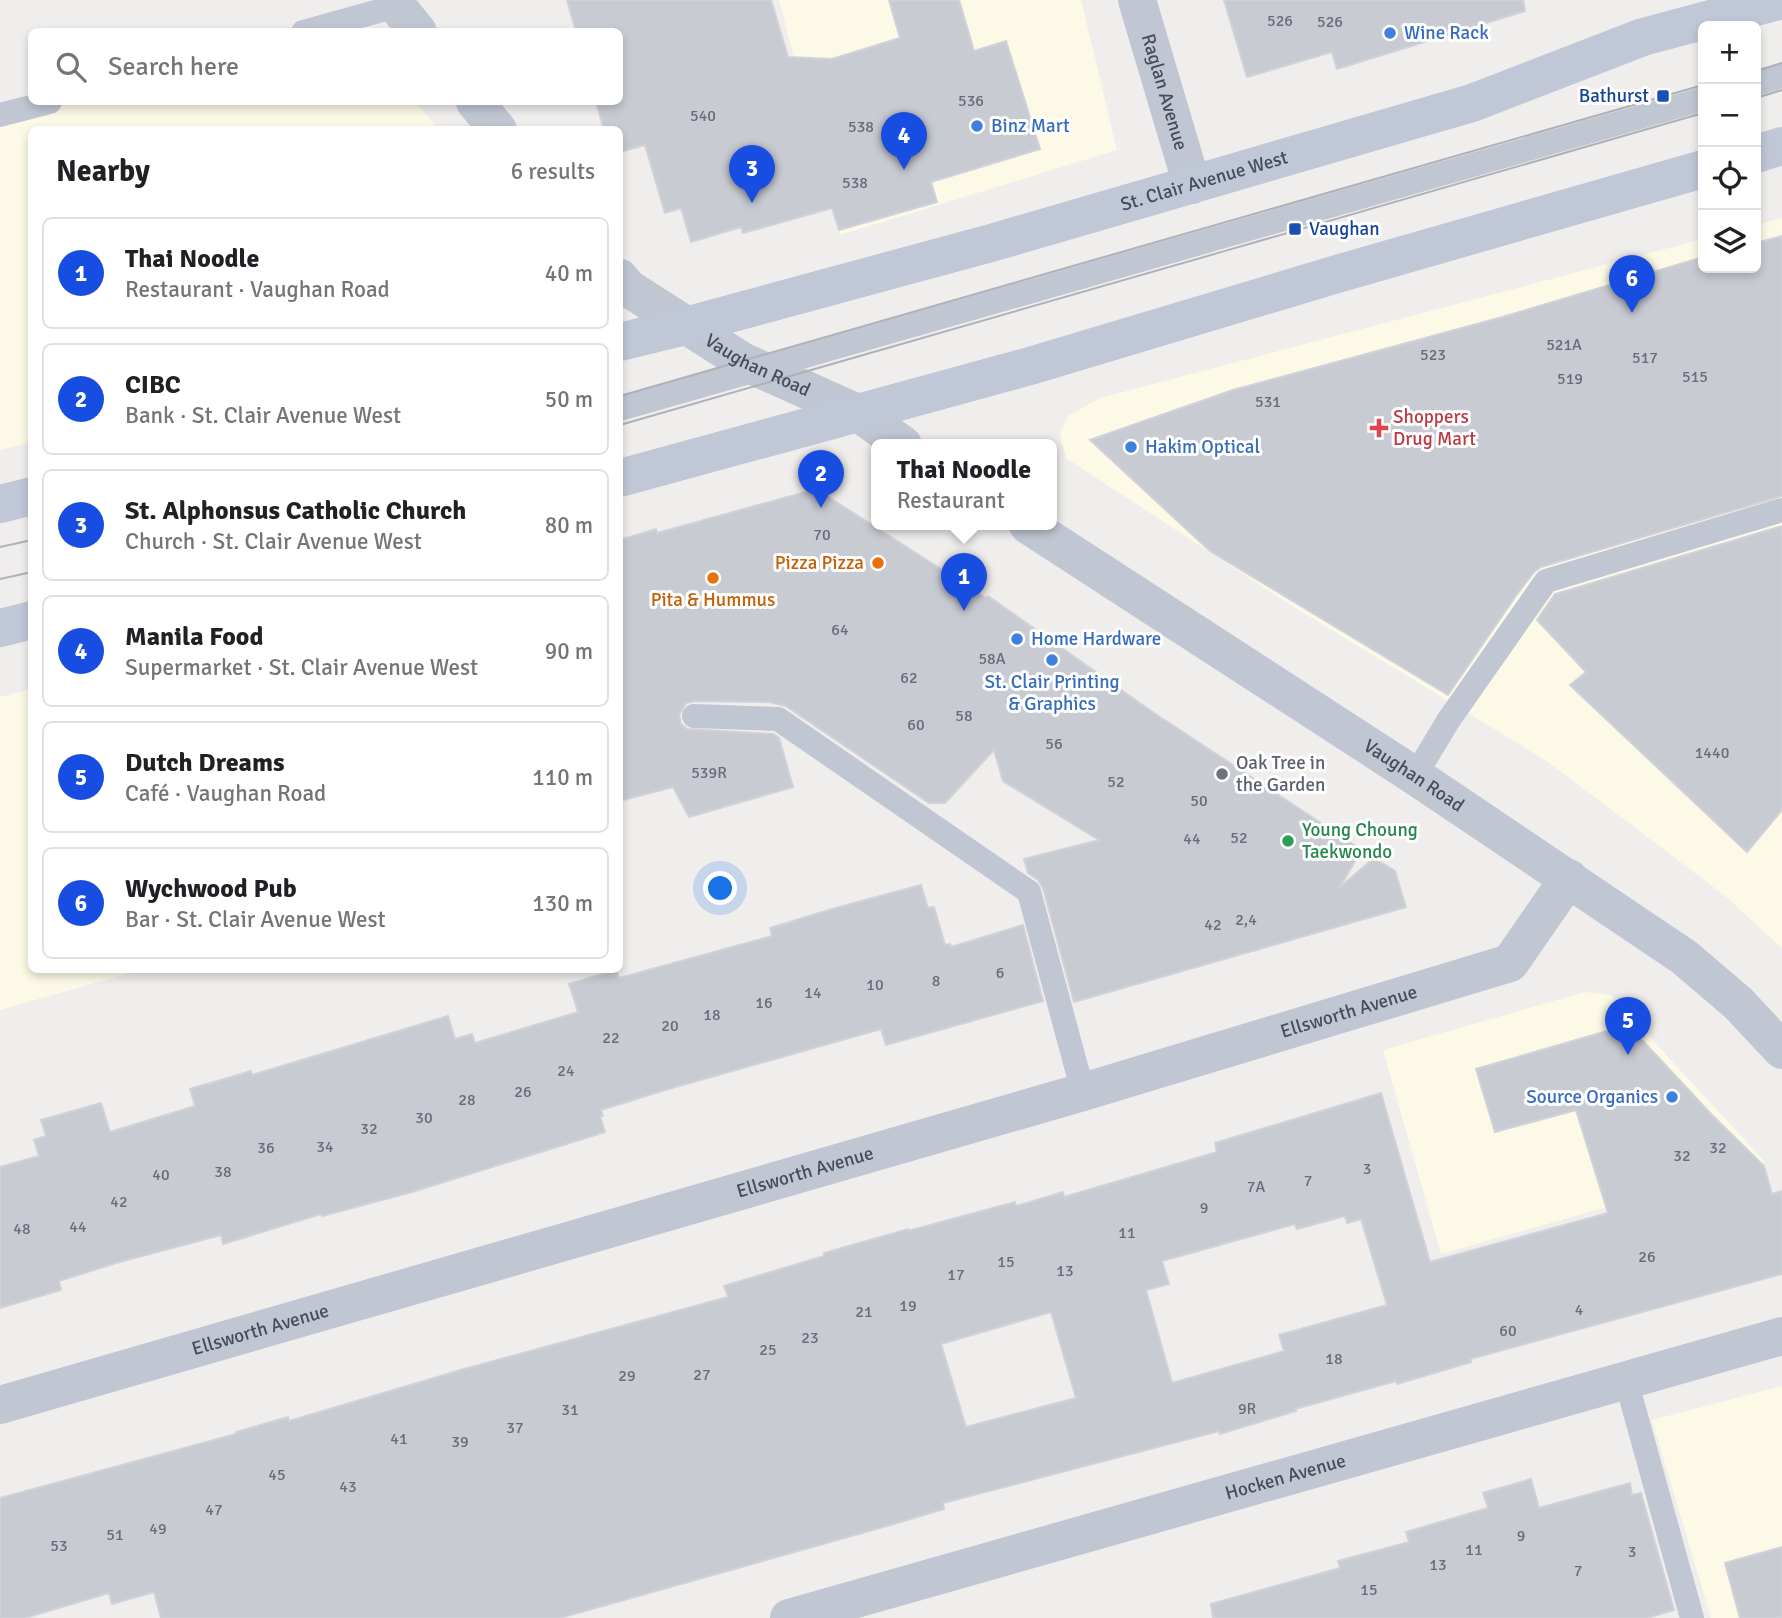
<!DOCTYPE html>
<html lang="en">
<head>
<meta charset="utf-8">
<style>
	body { margin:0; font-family:Signika,sans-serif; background:#f2f2f2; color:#202124 }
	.controls { position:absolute; right:21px; top:21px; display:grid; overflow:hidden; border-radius:10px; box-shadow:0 4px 10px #0003 }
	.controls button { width:63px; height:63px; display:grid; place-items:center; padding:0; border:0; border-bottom:2px solid #e0e0e0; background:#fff; color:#202124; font:35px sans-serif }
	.you { position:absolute; left:721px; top:889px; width:24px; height:24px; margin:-18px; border:5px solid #fff; border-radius:50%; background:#1a73e8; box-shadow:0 0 0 10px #1a73e833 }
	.badge { display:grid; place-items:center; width:46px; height:46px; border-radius:50%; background:#174de1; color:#fff; font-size:23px; font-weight:700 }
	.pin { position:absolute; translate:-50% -58px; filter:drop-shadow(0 2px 4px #0008) }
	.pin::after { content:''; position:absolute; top:37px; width:24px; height:21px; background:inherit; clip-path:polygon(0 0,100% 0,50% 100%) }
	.popup { position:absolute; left:871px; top:439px; width:186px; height:91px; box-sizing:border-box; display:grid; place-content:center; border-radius:10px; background:#fff; filter:drop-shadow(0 2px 5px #0005); font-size:23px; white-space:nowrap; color:#757577 }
	.popup b { font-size:26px; color:#202124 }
	.popup::after { content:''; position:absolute; left:50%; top:100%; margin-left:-14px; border:14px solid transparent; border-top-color:#fff }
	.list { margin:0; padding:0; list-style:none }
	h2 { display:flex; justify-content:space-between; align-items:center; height:91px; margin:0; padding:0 28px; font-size:30px }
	h2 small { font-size:23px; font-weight:400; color:#757577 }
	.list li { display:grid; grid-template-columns:46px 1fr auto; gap:21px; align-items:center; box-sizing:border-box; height:112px; margin:0 14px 14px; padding:0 14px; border:2px solid #e0e0e0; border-radius:10px }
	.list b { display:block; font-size:26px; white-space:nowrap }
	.list p { margin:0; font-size:23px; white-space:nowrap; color:#757577 }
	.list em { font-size:23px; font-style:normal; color:#757577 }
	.icon { flex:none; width:38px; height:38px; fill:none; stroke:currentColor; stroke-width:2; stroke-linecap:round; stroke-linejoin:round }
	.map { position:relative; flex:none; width:1782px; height:1618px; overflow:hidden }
	.search { position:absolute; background:#fff; box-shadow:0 4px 10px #0003; left:28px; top:28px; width:595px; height:77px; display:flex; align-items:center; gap:18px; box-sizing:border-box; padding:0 24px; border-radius:10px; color:#757577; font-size:26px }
	.panel { position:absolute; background:#fff; box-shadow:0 4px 10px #0003; left:28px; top:126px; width:595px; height:847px; border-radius:10px }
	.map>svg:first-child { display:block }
	.commercial { fill:#fcf9e6 }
	.building { fill:#c9cbd3; stroke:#d1d2d9; stroke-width:2; fill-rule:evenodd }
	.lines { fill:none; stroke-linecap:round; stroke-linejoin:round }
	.service { stroke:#c0c7d3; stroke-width:24 }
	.minor { stroke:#c0c7d3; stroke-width:38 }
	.tertiary { stroke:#c0c7d3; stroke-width:38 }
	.secondary { stroke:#c0c7d7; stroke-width:38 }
	.tram { stroke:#afb1b8; stroke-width:2 }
	.shop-dot { fill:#3f7fe0; stroke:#fff; stroke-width:2.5 }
	.transit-dot { fill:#1a4fb4; stroke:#fff; stroke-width:2.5 }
	.health-dot { fill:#e0444e; stroke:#fff; stroke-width:2.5 }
	.food-dot { fill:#e8710a; stroke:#fff; stroke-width:2.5 }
	.worship-dot { fill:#6b7280; stroke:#fff; stroke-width:2.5 }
	.leisure-dot { fill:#2e9e5b; stroke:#fff; stroke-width:2.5 }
	.labels { text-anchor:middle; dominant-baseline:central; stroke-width:6; stroke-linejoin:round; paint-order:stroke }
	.number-label { font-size:16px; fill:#666c79 }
	.shop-label { font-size:19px; fill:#366cbe; stroke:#fff; text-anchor:start }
	.street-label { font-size:19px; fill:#454d5b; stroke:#fff }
	.transit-label { font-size:19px; fill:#164399; stroke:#fff; text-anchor:end }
	.health-label { font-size:19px; fill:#be3a42; stroke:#fff; text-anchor:start }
	.food-label { font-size:19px; fill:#c56008; stroke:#fff; text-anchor:end }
	.worship-label { font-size:19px; fill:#5b616d; stroke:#fff; text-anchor:start }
	.leisure-label { font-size:19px; fill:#27864d; stroke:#fff; text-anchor:start }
</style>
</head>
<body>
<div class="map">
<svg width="1782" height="1618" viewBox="0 0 1782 1618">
	<rect width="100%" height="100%" fill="#f0eeed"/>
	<g class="commercial">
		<polygon points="779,0 1081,0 1117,150 840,235"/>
		<polygon points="69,102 416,102 438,129 32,130 31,442 0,450 0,122"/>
		<polygon points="1782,218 1782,948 1724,895 1548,762 1289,604 1066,458 1060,434 1068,416 1100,398 1703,239 1703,268 1756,268 1756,225"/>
		<polygon points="31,689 32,970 140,970 0,1010 0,697"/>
		<polygon points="1585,992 1611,995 1765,1162 1441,1254 1383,1050"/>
		<polygon points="1782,1386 1782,1618 1711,1618 1652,1420"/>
	</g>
	<g class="building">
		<polygon points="567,0 771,0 788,57 832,59 900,38 889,0 959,0 974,51 1006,41 1040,149 931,182 937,202 839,230 832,208 743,233 741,227 691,242 681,208 665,213 645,145 620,152 620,130 604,130 596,102 620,102 620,32 576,32"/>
		<polygon points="1224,0 1523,0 1525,11 1337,69 1332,52 1247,77"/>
		<polygon points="1782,236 1782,496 1541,567 1534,572 1515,597 1448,695 1210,551 1090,440 1233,390 1499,318 1703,257 1703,268 1756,268 1756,243"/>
		<polygon points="816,489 986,598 988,596 1154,713 1362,850 1339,888 1374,858 1395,871 1406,907 1074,1002 1043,888 1038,880 1028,873 1024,859 1099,840 1003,781 994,750 945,803 929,803 786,706 769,702 694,701 686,703 679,715 681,724 687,729 773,734 779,738 793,787 689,817 673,787 620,801 620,540 656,529 657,533"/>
		<polygon points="1782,526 1782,810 1747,852 1570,685 1586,672 1537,620 1555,594"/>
		<polygon points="921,885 928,908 934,907 945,945 950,944 951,947 1023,925 1043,1001 886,1045 881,1029 665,1090 601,1110 603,1116 600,1116 605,1132 412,1192 322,1216 321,1214 223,1244 221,1235 116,1263 59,1281 61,1290 0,1308 0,1167 39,1156 34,1140 46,1136 41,1120 101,1103 110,1132 195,1106 190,1089 251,1071 252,1075 448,1016 455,1039 472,1034 475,1043 578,1012 569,984 616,970 619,978 772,936 770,928 839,907"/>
		<path d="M1628 1025 1711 1114 1764 1166 1772 1194 1782 1191V1274L1470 1359 1471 1362 1397 1384 1396 1381 1295 1409 1296 1411 1220 1434 1219 1431 943 1503 944 1509 894 1524 560 1618H161L154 1592 112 1604 109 1593 25 1618H0V1498L236 1434V1432L288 1417 289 1421 464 1369 728 1297 724 1286 824 1256V1253L908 1229V1231L1015 1202 1016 1206 1063 1192 1064 1197 1217 1152 1215 1143 1381 1093 1430 1262 1608 1213 1576 1110 1495 1132 1476 1069ZM1345 1216 1347 1223 1361 1219 1387 1305 1279 1335 1284 1351 1172 1383 1146 1290 1169 1284 1162 1261 1295 1224 1297 1229ZM1051 1312 1076 1398 966 1427 941 1344Z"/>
		<polygon points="1531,1479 1539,1508 1630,1483 1632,1495 1641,1493 1674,1610 1647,1618 1213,1618 1211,1604 1340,1568 1338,1561 1409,1542 1406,1532 1488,1508 1483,1493"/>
		<polygon points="1782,1547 1782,1618 1740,1618 1725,1563"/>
	</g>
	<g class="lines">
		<g class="service">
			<polyline points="303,32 397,6"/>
			<polyline points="1756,84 1782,76"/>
			<polyline points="0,115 50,102"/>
			<polyline points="620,409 1703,99"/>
			<polyline points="694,716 778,719 1029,892 1083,1092"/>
			<polyline points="1415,776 1448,721 1546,581 1782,510"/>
			<polyline points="1626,1380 1692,1618"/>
		</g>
		<g class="minor">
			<path id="s1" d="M1137 0 1192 185"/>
			<path id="s2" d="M0 1405 1083 1092 1510 963 1569 878"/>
			<path id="s3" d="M789 1618 1782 1336"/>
		</g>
		<g class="tertiary">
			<polyline points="392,0 418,32"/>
			<polyline points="475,102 498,130"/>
			<path id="s4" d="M620 278 628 288 742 361 860 414 903 445"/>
			<path id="s5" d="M1028 525 1415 776 1684 957 1738 1003 1782 1050"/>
		</g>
		<g class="secondary">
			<polyline points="1756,154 1782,146"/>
			<path id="s6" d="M620 342 685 326 991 243 1472 103 1643 37 1782 0"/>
			<polyline points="620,478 1030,366 1337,274 1703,169"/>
			<polyline points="0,504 32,496"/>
			<polyline points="0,628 32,620"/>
		</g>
		<g class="tram">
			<polyline points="1756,71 1782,63"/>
			<polyline points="1756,98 1782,90"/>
			<polyline points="620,396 1703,85"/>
			<path d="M620 425C981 323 1342 216 1703 113"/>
			<polyline points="0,547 32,540"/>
			<polyline points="0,579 32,572"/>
		</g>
	</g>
	<g class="shop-dot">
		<circle cx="1390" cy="33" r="7"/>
		<circle cx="977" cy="126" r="7"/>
		<circle cx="1131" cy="447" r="7"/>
		<circle cx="1017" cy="639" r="7"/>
		<circle cx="1052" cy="660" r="7"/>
		<circle cx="1672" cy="1097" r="7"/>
	</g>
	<g class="transit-dot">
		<rect x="1656" y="89" width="14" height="14" rx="3.5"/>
		<rect x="1288" y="222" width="14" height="14" rx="3.5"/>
	</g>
	<path class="health-dot" d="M1375.5 417.5h7v7h7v7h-7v7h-7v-7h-7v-7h7z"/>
	<g class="food-dot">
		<circle cx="878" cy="563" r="7"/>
		<circle cx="713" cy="578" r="7"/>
	</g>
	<circle class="worship-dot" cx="1222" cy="774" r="7"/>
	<circle class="leisure-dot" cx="1288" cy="841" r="7"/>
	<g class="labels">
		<g class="number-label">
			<text x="1280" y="21">526</text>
			<text x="1330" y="22">526</text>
			<text x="971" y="101">536</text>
			<text x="703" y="116">540</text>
			<text x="861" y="127">538</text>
			<text x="855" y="183">538</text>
			<text x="1564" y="345">521A</text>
			<text x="1433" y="355">523</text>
			<text x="1645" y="358">517</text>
			<text x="1695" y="377">515</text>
			<text x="1570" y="379">519</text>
			<text x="1268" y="402">531</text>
			<text x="822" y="535">70</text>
			<text x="840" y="630">64</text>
			<text x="992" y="659">58A</text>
			<text x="909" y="678">62</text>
			<text x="964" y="716">58</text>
			<text x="916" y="725">60</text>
			<text x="1054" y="744">56</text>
			<text x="1712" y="753">1440</text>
			<text x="709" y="773">539R</text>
			<text x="1116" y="782">52</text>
			<text x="1199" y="801">50</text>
			<text x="1239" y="838">52</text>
			<text x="1192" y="839">44</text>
			<text x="1246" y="920">2,4</text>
			<text x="1213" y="925">42</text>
			<text x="1000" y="973">6</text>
			<text x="936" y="981">8</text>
			<text x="875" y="985">10</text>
			<text x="813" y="993">14</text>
			<text x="764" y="1003">16</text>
			<text x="712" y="1015">18</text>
			<text x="670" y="1026">20</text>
			<text x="611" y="1038">22</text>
			<text x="566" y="1071">24</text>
			<text x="523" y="1092">26</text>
			<text x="467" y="1100">28</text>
			<text x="424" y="1118">30</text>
			<text x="369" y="1129">32</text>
			<text x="325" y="1147">34</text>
			<text x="266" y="1148">36</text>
			<text x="1718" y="1148">32</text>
			<text x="1682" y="1156">32</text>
			<text x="1367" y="1169">3</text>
			<text x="223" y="1172">38</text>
			<text x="161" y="1175">40</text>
			<text x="1308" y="1181">7</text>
			<text x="1256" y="1187">7A</text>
			<text x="119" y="1202">42</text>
			<text x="1204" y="1208">9</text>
			<text x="78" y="1227">44</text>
			<text x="22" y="1229">48</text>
			<text x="1127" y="1233">11</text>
			<text x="1647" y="1257">26</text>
			<text x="1006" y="1262">15</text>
			<text x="1065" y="1271">13</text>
			<text x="956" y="1275">17</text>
			<text x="908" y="1306">19</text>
			<text x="1579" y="1310">4</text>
			<text x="864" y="1312">21</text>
			<text x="1508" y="1331">60</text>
			<text x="810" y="1338">23</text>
			<text x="768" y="1350">25</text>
			<text x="1334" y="1359">18</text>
			<text x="702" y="1375">27</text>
			<text x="627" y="1376">29</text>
			<text x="1247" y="1409">9R</text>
			<text x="570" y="1410">31</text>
			<text x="515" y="1428">37</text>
			<text x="399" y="1439">41</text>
			<text x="460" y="1442">39</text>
			<text x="277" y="1475">45</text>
			<text x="348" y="1487">43</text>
			<text x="214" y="1510">47</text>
			<text x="158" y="1529">49</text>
			<text x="115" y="1535">51</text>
			<text x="1521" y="1536">9</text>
			<text x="59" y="1546">53</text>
			<text x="1474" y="1550">11</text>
			<text x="1632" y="1552">3</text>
			<text x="1438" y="1565">13</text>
			<text x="1578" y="1571">7</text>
			<text x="1369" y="1590">15</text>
		</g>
		<g class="shop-label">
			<text x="1404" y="33">Wine Rack</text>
			<text x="991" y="126">Binz Mart</text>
			<text x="1145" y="447">Hakim Optical</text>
			<text x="1031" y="639">Home Hardware</text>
			<text x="1052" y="682" text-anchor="middle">St. Clair Printing<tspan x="1052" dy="22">&amp; Graphics</tspan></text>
			<text x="1658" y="1097" text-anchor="end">Source Organics</text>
		</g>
		<g class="street-label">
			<text stroke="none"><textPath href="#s1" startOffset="96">Raglan Avenue</textPath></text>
			<text stroke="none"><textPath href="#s6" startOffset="606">St. Clair Avenue West</textPath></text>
			<text stroke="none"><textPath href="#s4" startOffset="164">Vaughan Road</textPath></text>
			<text stroke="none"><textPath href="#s5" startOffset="460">Vaughan Road</textPath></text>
			<text stroke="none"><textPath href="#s2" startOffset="1405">Ellsworth Avenue</textPath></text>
			<text stroke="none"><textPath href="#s2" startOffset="838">Ellsworth Avenue</textPath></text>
			<text stroke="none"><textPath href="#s2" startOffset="271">Ellsworth Avenue</textPath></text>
			<text stroke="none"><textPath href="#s3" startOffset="516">Hocken Avenue</textPath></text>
		</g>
		<g class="transit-label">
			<text x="1649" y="96">Bathurst</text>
			<text x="1309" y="229" text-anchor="start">Vaughan</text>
		</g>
		<g class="health-label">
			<text x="1393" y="417">Shoppers<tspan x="1393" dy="22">Drug Mart</tspan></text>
		</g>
		<g class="food-label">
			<text x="864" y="563">Pizza Pizza</text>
			<text x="713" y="600" text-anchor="middle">Pita &amp; Hummus</text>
		</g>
		<g class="worship-label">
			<text x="1236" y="763">Oak Tree in<tspan x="1236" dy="22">the Garden</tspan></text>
		</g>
		<g class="leisure-label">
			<text x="1302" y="830">Young Choung<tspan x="1302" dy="22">Taekwondo</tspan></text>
		</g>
	</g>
</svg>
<div class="controls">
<button>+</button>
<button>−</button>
<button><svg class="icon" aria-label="locate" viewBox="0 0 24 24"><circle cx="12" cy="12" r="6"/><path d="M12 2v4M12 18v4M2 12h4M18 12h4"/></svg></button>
<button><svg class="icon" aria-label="layers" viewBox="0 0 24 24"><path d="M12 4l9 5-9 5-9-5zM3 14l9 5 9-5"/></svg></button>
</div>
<div class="you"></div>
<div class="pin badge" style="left:964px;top:611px">1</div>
<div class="popup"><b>Thai Noodle</b>Restaurant</div>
<div class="pin badge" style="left:821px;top:508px">2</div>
<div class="pin badge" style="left:752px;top:203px">3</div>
<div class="pin badge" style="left:904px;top:170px">4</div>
<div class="pin badge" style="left:1628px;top:1055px">5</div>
<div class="pin badge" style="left:1632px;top:313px">6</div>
<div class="search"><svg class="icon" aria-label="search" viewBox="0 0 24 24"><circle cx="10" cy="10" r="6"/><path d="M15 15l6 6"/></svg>Search here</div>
<section class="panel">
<h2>Nearby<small>6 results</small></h2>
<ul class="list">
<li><span class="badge">1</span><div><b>Thai Noodle</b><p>Restaurant · Vaughan Road</p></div><em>40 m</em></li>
<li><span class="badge">2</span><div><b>CIBC</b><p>Bank · St. Clair Avenue West</p></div><em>50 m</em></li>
<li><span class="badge">3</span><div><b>St. Alphonsus Catholic Church</b><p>Church · St. Clair Avenue West</p></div><em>80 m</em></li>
<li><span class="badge">4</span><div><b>Manila Food</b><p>Supermarket · St. Clair Avenue West</p></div><em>90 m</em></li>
<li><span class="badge">5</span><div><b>Dutch Dreams</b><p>Café · Vaughan Road</p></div><em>110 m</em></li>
<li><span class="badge">6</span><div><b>Wychwood Pub</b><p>Bar · St. Clair Avenue West</p></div><em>130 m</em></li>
</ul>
</section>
</div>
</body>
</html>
